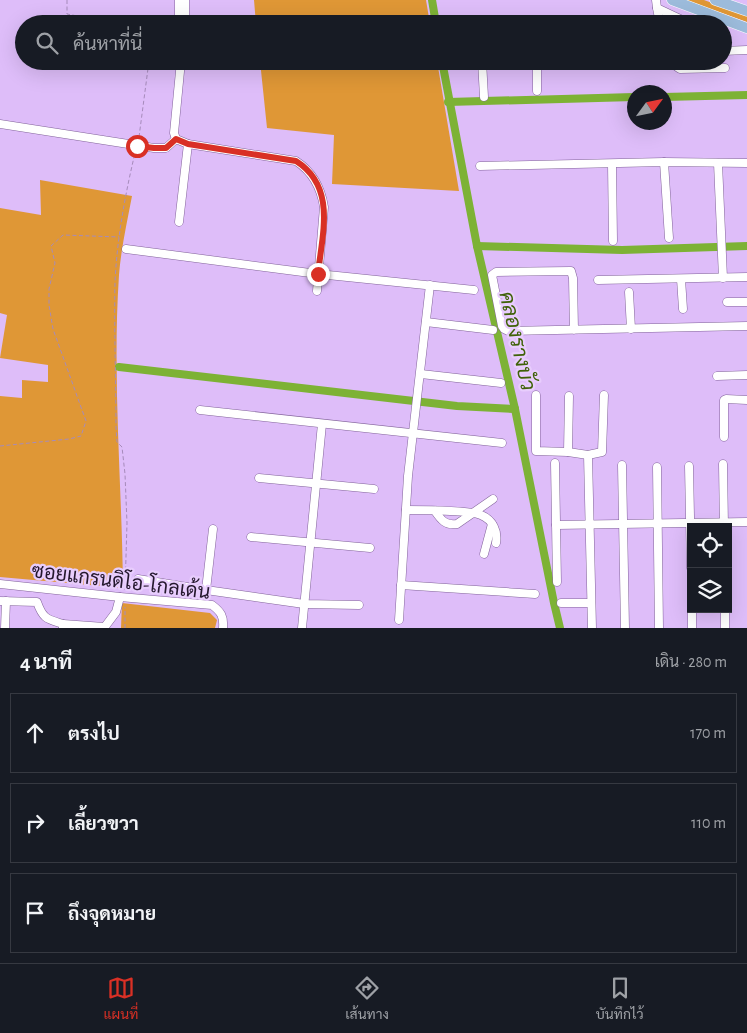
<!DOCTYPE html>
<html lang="th">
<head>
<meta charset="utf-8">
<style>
	body { margin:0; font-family:"Alegreya Sans",Sarabun,sans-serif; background:#20242c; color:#f1f3f6 }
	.controls { position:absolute; right:15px; bottom:15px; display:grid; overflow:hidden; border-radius:0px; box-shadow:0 5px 20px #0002 }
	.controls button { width:45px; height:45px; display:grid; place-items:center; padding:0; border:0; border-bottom:1px solid #363941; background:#171b24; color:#f1f3f6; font:25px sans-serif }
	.compass { position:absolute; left:627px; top:85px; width:45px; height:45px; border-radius:50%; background:#171b24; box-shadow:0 5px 20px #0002; rotate:57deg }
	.stop { position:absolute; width:15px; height:15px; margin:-11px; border:4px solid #d93025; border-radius:50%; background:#fff }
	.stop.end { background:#d93025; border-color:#fff; box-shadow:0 1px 5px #0008 }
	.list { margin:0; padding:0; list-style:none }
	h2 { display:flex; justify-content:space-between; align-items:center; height:65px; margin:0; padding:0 20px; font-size:21px }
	h2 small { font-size:16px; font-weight:400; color:#9ea1a6 }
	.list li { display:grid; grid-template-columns:32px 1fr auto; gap:15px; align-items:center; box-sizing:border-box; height:80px; margin:0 10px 10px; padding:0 10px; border:1px solid #363941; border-radius:0px }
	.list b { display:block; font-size:19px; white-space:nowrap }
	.list em { font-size:16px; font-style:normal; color:#9ea1a6 }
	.icon { flex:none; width:28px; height:28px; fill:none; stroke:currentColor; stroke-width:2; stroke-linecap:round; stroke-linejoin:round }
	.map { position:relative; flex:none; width:747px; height:628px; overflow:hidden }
	.search { position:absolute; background:#171b24; box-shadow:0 5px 20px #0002; left:15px; right:15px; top:15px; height:55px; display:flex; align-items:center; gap:12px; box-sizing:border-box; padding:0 18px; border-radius:28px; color:#9ea1a6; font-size:19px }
	.sheet { height:335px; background:#171b24 }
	nav { display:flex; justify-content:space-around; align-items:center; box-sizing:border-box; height:70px; border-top:1px solid #363941; background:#171b24; font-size:14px; color:#9ea1a6 }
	nav a { display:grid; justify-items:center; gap:2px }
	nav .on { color:#d93025 }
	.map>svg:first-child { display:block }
	.green { fill:#df9736 }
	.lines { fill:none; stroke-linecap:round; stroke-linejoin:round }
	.canal { stroke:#7db235; stroke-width:8 }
	.minor-casing { stroke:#82639a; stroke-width:9 }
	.major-casing { stroke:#fff; stroke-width:11 }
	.path { stroke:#a68bbb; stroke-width:1; stroke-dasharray:4 2.5; stroke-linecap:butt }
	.minor { stroke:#fff; stroke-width:8 }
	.major { stroke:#9cbbdb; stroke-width:10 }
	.route { stroke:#d93025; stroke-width:6 }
	.labels { text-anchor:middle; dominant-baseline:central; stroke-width:4.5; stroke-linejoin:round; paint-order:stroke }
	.street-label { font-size:20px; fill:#24172d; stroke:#e8cdfd }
	.water-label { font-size:21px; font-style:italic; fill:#3f6108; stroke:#e8cdfd }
</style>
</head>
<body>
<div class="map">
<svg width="747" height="628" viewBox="0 0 747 628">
	<rect width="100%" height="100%" fill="#debdf9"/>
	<g class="green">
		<polygon points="254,0 426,0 430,24 256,24"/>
		<polygon points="685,0 704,0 747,16 747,22"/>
		<polygon points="260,61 437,61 459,191 332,184 334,135 267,128"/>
		<path d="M40 180 132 196C127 222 121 249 119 275 112 380 122 484 123 588L0 577V396L22 398V380L48 382V365L0 358 7 315 0 313V208L41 215Z"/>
		<polygon points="122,603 210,613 217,620 215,628 121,628"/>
	</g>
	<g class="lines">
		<g class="canal">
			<polyline points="432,0 436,24"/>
			<polyline points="442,61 477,246 515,409 554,603 560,628"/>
			<polyline points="664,97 747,95"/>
			<polyline points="448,102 634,97"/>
			<polyline points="477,246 622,250 747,246"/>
			<polyline points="119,367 457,406 515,409"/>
		</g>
		<g class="minor-casing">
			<g id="minor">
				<polyline points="656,0 657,8 691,24"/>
				<polyline points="657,8 660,24"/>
				<polyline points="179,24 179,0"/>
				<polyline points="185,24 185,0"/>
				<polyline points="723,51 747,50"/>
				<polyline points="473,61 474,61"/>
				<polyline points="482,61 484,97"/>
				<polyline points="537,61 537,91"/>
				<polyline points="673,61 677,67 680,69 725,68"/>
				<polyline points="0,124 154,148 166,148 176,139"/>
				<path d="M188 144 296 161C313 172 321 188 324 207L317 291"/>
				<polyline points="664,162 669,238"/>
				<polyline points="718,163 723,278"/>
				<polyline points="612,164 613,241"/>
				<polyline points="480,166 664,162 747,163"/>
				<polyline points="179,222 188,144 176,139 174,133 181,61"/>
				<polyline points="126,249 318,274 474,290"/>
				<polyline points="681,279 683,309"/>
				<polyline points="598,280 747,277"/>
				<polyline points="629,292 631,329"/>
				<polyline points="727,302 747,302"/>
				<polyline points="426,322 493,330"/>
				<polyline points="574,330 573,278 571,271 496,272 492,275 502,326 504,329 508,331 747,326"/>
				<polyline points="421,374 501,383"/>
				<polyline points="717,376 747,375"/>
				<polyline points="536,395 536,451 568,452 588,455 602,452 604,395"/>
				<polyline points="200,410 502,443"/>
				<polyline points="724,437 724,400 726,399 747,400"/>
				<polyline points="568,452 569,396"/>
				<polyline points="588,455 592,628"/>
				<polyline points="555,463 557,582"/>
				<polyline points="723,464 724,527"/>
				<polyline points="622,465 625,628"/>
				<polyline points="689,466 691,568"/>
				<polyline points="657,467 659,628"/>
				<polyline points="259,478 374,489"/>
				<path d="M406 510C422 510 468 510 481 515 493 520 498 531 496 543"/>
				<path d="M435 511C441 520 446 526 457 524L493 499"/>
				<polyline points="556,525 747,522"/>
				<polyline points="251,537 370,548"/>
				<polyline points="484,554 492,524"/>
				<polyline points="138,579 206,590 304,604 359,605"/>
				<path d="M0 584 120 597 212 605C221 612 224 616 223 628"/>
				<polyline points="401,585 535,594"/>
				<polyline points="206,590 213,529"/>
				<path d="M0 601 37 602C43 619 47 619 63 624"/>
				<polyline points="561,603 591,603"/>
				<polyline points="692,609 692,628"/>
				<polyline points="725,609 725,628"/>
				<polyline points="399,620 408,476 430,285"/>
				<polyline points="5,628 6,601"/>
				<polyline points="63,628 63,624 104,627"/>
				<polyline points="104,628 116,612 120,597"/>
				<polyline points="302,628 322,424"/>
			</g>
		</g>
		<g class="major-casing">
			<g id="major">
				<polyline points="672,0 747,28"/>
				<polyline points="715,0 747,11"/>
			</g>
		</g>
		<g class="path">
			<polyline points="67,0 67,14 118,24"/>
			<polyline points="139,137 149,61"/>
			<polyline points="0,446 69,439 81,436 86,421 53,329 49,305 49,289 55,263 51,246 63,235 119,237"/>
			<path d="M125 590 127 523 125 474 122 447 117 442 116 427C116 378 114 330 115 282 117 239 125 195 135 153"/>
			<polyline points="125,628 125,607"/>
		</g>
		<use href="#minor" class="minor"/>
		<use href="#major" class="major"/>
	</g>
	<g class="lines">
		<path class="route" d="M137 146 154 148H166L176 139 188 144 296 161C337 187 322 234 318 274"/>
	</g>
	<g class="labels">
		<g class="street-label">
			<text transform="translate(121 582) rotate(7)">ซอยแกรนดิโอ-โกลเด้น</text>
		</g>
		<g class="water-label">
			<text transform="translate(517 341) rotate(77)">คลองรางบัว</text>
		</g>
	</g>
</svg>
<div class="controls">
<button><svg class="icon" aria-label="locate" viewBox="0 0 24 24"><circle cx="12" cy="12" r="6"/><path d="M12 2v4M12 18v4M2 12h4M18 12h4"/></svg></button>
<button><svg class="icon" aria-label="layers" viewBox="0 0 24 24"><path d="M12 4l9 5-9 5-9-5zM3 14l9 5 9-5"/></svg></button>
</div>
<svg class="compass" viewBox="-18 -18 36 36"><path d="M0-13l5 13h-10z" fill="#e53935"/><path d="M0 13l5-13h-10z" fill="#9ea1a6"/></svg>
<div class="stop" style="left:137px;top:146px"></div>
<div class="stop end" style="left:318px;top:274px"></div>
<div class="search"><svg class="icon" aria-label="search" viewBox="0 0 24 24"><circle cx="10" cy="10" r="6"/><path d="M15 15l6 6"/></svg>ค้นหาที่นี่</div>
</div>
<section class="sheet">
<h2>4 นาที<small>เดิน · 280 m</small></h2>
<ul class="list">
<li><svg class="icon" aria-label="ahead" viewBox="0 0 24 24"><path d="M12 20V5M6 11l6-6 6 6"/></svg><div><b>ตรงไป</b></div><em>170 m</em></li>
<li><svg class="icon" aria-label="right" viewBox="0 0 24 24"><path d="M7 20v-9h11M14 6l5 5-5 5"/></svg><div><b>เลี้ยวขวา</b></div><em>110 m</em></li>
<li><svg class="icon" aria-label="arrive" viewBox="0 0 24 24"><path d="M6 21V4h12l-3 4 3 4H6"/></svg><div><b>ถึงจุดหมาย</b></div></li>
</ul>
</section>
<nav>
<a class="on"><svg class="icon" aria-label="map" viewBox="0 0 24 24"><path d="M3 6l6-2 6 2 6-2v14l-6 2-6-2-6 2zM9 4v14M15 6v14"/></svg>แผนที่</a>
<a><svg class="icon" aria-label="directions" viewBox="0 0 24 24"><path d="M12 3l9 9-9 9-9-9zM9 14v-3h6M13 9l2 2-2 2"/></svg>เส้นทาง</a>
<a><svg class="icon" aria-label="saved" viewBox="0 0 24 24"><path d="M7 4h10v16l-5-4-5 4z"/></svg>บันทึกไว้</a>
</nav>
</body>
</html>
